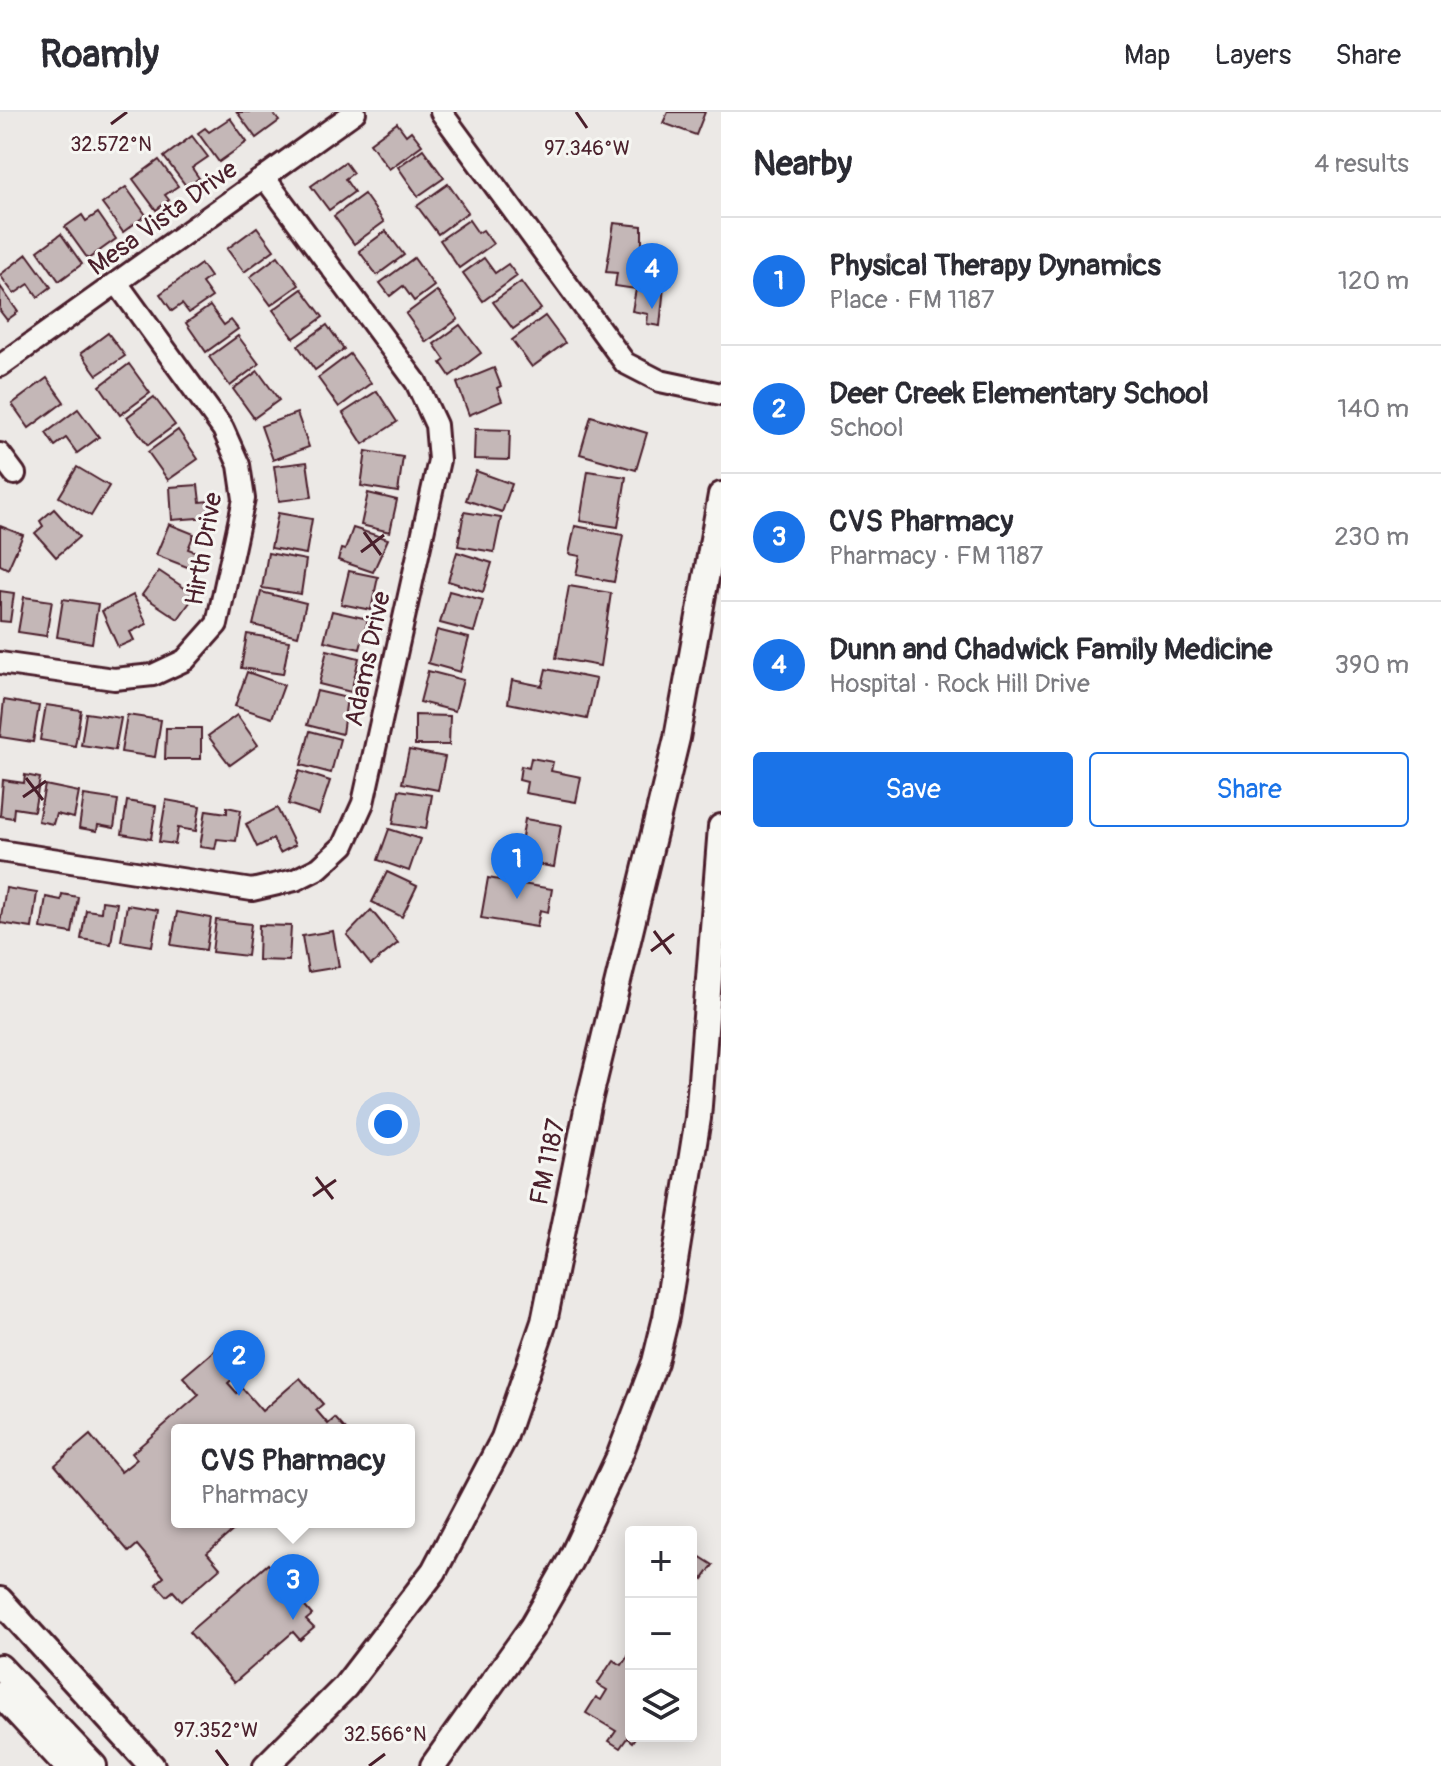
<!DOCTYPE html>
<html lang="en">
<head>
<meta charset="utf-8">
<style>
	body { margin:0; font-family:Pangolin,sans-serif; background:#f2f2f3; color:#2b2b33 }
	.controls { position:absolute; right:24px; bottom:24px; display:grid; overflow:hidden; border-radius:8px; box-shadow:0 4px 20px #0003 }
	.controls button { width:72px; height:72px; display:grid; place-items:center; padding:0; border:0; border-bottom:2px solid #e1e1e2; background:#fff; color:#2b2b33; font:40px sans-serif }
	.you { position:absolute; left:388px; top:1012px; width:28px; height:28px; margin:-20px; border:6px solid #fff; border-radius:50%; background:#1a73e8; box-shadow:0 0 0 12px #1a73e833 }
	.badge { display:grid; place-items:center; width:52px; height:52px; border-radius:50%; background:#1a73e8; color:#fff; font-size:26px; font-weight:700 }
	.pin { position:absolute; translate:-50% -66px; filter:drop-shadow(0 2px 4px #0008) }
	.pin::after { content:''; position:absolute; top:42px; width:28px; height:24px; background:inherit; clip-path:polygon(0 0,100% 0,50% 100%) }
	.popup { position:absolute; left:171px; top:1312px; width:244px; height:104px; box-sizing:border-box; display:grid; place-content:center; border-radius:8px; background:#fff; filter:drop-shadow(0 2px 6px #0005); font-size:26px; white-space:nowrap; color:#7c7c81 }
	.popup b { font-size:30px; color:#2b2b33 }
	.popup::after { content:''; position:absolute; left:50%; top:100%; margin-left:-16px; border:16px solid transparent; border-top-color:#fff }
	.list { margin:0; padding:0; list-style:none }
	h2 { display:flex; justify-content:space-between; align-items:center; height:104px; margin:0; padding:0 32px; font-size:34px }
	h2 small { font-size:26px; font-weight:400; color:#7c7c81 }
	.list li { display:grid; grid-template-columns:52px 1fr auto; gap:24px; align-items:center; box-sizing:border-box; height:128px; padding:0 32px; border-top:2px solid #e1e1e2 }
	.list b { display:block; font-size:30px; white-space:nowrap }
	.list p { margin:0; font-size:26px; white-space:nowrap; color:#7c7c81 }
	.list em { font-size:26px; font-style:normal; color:#7c7c81 }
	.actions { display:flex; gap:16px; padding:24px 32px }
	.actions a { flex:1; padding:18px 0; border:2px solid #1a73e8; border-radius:8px; text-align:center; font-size:28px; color:#1a73e8 }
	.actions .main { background:#1a73e8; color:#fff }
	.icon { flex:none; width:44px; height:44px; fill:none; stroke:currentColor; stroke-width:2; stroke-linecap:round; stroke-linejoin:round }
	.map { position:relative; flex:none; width:721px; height:1654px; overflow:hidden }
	header { display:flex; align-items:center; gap:48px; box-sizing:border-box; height:112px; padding:0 40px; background:#fff; border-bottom:2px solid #e1e1e2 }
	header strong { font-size:38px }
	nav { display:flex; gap:44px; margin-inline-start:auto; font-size:28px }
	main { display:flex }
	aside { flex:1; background:#fff }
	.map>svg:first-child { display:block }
	.building { fill:#c4b7b7; stroke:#4a1f2b; stroke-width:2 }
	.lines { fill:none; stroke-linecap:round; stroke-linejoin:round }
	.minor-casing { stroke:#4a1f2b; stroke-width:26 }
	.major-casing { stroke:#4a1f2b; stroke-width:30 }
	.minor { stroke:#f6f6f2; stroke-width:20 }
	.major { stroke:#f6f6f2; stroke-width:24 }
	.ticks { fill:none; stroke:#4a1f2b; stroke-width:3 }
	.labels { text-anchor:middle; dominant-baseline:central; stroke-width:6; stroke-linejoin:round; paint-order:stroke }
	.street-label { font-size:26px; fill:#4a1f2b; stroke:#f6f6f2 }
	.ticks-label { font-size:20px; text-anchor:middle; fill:#4a1f2b; stroke:#f6f6f2; stroke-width:6; stroke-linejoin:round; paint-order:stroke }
</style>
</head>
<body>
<header>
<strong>Roamly</strong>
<nav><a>Map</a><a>Layers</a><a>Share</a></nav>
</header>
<main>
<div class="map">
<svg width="721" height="1654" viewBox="0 0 721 1654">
	<rect width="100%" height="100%" fill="#ece9e6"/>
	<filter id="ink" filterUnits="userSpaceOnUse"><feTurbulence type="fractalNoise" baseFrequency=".0125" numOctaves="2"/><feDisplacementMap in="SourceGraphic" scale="16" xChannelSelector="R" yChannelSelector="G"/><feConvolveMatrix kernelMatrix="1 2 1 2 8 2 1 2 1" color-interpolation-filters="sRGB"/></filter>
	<g filter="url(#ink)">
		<g class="building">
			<polygon points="237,0 272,0 279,9 256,26"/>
			<polygon points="668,0 705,0 696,23 663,11"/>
			<polygon points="230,6 247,30 219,50 198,21 205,16 209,20"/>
			<polygon points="397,11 406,23 411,19 422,33 389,57 370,31"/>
			<polygon points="192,24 208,45 192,56 199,66 187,75 164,45"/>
			<polygon points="423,37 444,66 418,84 398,55"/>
			<polygon points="159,48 178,74 165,83 169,88 156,98 133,67"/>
			<polygon points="345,50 353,61 345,67 354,80 329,98 311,74"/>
			<polygon points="448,72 468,100 438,122 417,94"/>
			<polygon points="126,75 146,103 123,120 102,92"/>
			<polygon points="364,82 384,110 354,132 334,104"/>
			<polygon points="98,101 116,127 88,147 65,115 82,103 86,109"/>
			<polygon points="469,108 478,121 483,118 493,132 459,156 440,128"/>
			<polygon points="614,111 642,114 642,138 667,145 660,214 647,212 648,202 632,199 636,177 615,174 617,161 606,160"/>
			<polygon points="257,115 274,138 244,160 227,137"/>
			<polygon points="386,119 404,143 377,163 359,139"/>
			<polygon points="61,122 82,152 59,169 38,139"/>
			<polygon points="27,142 51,175 38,185 29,172 14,182 0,163"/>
			<polygon points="278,144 299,173 271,193 250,165"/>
			<polygon points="414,146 434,174 414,189 403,174 390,184 380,171"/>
			<polygon points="484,146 495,161 508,152 517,164 483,189 463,161"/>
			<polygon points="201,152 210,165 202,171 212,185 189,201 182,192 172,199 160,182"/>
			<polygon points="521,170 541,197 513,217 493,190"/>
			<polygon points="0,174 18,200 7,208 0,199"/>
			<polygon points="302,177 323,205 294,226 273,198"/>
			<polygon points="437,179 458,207 426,230 406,202"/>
			<polygon points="210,194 224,213 231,208 238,217 206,240 186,211"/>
			<polygon points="545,204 565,231 532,255 512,228"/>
			<polygon points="327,213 344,237 315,258 298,234"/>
			<polygon points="460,213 481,241 450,264 441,251 445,248 434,232"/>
			<polygon points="108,221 125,244 97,263 81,241"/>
			<polygon points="238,224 259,252 230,274 209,245"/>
			<polygon points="350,242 371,271 339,295 318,266"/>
			<polygon points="129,252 150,281 120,303 100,274"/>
			<polygon points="494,256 501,274 497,276 502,289 469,303 457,271"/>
			<polygon points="258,259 279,288 254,306 233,277"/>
			<polygon points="47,266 64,290 29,316 12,292"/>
			<polygon points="377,279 397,310 363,332 343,301"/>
			<polygon points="154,285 175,313 148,333 127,305"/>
			<polygon points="78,297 99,325 77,341 66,326 55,334 46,321"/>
			<polygon points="297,301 309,335 273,348 261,314"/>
			<polygon points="591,304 647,321 636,358 580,342"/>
			<polygon points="475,317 510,318 509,348 474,347"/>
			<polygon points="178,318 198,347 168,368 148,340"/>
			<polygon points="366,339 403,345 398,380 361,374"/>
			<polygon points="307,350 312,385 279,389 274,354"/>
			<polygon points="77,355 109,374 91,404 59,385"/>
			<polygon points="476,359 512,372 502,400 466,388"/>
			<polygon points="588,359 626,365 618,415 580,409"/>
			<polygon points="198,373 200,390 209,389 210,405 172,408 170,375"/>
			<polygon points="368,381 397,388 390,420 361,413"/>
			<polygon points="54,397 79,425 56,445 35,421 43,414 40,409"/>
			<polygon points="464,400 501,406 494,440 458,434"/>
			<polygon points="278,401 312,407 306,442 271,436"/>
			<polygon points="169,412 194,422 188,437 202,442 195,458 156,443"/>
			<polygon points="0,414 23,423 8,457 0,453"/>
			<polygon points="575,414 623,423 614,470 576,463 580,444 569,442"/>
			<polygon points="353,416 388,427 373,460 338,448 341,437 345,438"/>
			<polygon points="457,440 492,451 483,480 448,469"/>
			<polygon points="268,441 306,448 301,482 262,476"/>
			<polygon points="159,459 195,483 178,507 142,483"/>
			<polygon points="349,459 378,465 371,498 341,492"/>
			<polygon points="569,474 611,481 600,554 556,546"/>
			<polygon points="0,479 14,481 10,510 0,509"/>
			<polygon points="449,479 483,488 474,520 440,511"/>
			<polygon points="261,480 306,491 298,524 253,513"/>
			<polygon points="133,483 147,512 130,520 134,528 118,535 102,499"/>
			<polygon points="24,485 52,489 46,524 18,520"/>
			<polygon points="63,487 98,492 92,531 57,525"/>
			<polygon points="332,499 368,507 360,537 324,529"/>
			<polygon points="437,518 469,526 460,560 428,551"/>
			<polygon points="247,522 289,529 283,562 241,556"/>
			<polygon points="327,538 359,546 351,580 319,572"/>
			<polygon points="546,557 596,567 587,607 508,591 512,568 542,574"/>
			<polygon points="428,559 463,568 455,599 420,590"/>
			<polygon points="247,560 284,573 272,606 235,594"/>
			<polygon points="317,579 347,586 342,622 307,613"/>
			<polygon points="4,588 39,594 33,630 0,625"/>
			<polygon points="46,593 81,598 75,634 40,628"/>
			<polygon points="86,601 121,606 115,638 81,633"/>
			<polygon points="127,603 161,608 155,645 121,640"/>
			<polygon points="237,603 258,633 230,653 208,624"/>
			<polygon points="415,603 450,604 449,633 415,633"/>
			<polygon points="166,616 201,616 201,647 165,647"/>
			<polygon points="310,619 340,627 331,661 301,653"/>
			<polygon points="409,638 445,645 438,678 402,671"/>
			<polygon points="531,646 553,650 551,659 581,665 576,690 525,681 527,670 519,668 521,654 529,656"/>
			<polygon points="299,659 330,669 319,702 288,692"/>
			<polygon points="25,663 40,666 34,699 14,696 13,706 0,704 3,668 24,671"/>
			<polygon points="45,673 79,680 74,706 56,702 53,712 38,709"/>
			<polygon points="399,678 432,683 426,717 393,712"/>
			<polygon points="84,683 118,688 114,716 98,713 97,719 79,716"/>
			<polygon points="166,688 200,694 196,719 178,716 175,732 159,730"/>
			<polygon points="127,689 156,694 151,727 122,722"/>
			<polygon points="227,695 241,698 236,729 217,727 215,737 200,735 206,698 227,701"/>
			<polygon points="277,696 295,733 280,741 273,727 257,735 246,712"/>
			<polygon points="525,707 561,713 554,755 518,749"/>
			<polygon points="389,717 420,727 409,759 378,748"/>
			<polygon points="387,760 417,774 402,805 372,790"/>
			<polygon points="488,766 552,777 548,800 540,798 537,815 481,806"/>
			<polygon points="6,776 37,781 32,816 0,811"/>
			<polygon points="62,782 78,785 72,821 41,816 46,785 61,788"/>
			<polygon points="102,789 117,791 111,832 81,827 86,798 101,800"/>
			<polygon points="127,793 158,798 152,834 121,829"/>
			<polygon points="371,798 398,831 371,853 347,823"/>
			<polygon points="177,800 211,806 206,838 171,833"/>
			<polygon points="216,808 251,812 247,844 212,840"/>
			<polygon points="259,813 291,814 289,849 258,848"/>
			<polygon points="333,819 339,855 308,860 302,824"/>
			<polygon points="236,1220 257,1245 228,1271 237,1281 242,1276 262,1299 300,1266 323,1292 316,1298 328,1312 335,1306 346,1318 177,1318 177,1410 243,1410 207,1441 220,1456 182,1489 173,1479 167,1484 156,1472 164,1465 137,1433 129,1440 55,1353 90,1323 121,1360 137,1347 132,1341 199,1283 183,1265"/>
			<polygon points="691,1439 713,1453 703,1467 696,1462 691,1464"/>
			<polygon points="268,1452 312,1503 306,1508 314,1516 300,1528 293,1520 234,1571 189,1520"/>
			<polygon points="631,1539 631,1624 636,1624 632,1630 627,1626 620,1636 609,1629 616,1619 586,1601 596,1585 601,1588 607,1578 597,1572 613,1548 622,1553"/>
		</g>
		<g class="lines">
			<g class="minor-casing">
				<g id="minor">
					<polyline points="441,0 625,251 660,269 721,282"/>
					<polyline points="0,254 355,0"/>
					<polyline points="0,342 15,362"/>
					<polyline points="0,551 114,567 153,563 185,548 217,512 244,387 239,353 223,317 117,171"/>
					<polyline points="0,739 252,778 295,768 319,756 344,733 363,691 439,348 436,313 416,270 264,65"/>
				</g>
			</g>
			<g class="major-casing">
				<g id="major">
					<polyline points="0,1488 152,1654"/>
					<polyline points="0,1555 94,1654"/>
					<polyline points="0,1582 67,1654"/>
					<polyline points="266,1654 345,1575 434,1459 504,1326 544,1210 588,993 677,626 721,383"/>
					<polyline points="433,1654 532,1515 570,1449 619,1345 655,1250 666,1205 698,1006 721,715"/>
				</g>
			</g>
			<use href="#minor" class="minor"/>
			<use href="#major" class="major"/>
		</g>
	</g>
	<path class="ticks" d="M576 0 587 16M111 12 127 0M364 420 381 443M361 440 384 423M26 666 43 688M23 685 46 669M654 819 671 842M651 839 674 822M316 1065 333 1087M313 1084 336 1068M216 1638 228 1654M369 1654 385 1642"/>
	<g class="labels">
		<g class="street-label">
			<text transform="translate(163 106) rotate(-36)">Mesa Vista Drive</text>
			<text transform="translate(204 437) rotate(-80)">Hirth Drive</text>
			<text transform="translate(368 547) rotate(-78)">Adams Drive</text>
			<text transform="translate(548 1050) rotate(-78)">FM 1187</text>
		</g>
	</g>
	<g class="ticks-label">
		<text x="111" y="39">32.572°N</text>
		<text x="587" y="43">97.346°W</text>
		<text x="216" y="1625">97.352°W</text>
		<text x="385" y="1629">32.566°N</text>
	</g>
</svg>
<div class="controls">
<button>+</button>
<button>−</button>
<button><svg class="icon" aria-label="layers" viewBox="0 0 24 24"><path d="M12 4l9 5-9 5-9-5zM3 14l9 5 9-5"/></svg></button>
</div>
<div class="you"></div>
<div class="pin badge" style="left:517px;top:787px">1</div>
<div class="pin badge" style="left:239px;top:1284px">2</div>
<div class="pin badge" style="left:293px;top:1508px">3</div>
<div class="popup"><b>CVS Pharmacy</b>Pharmacy</div>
<div class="pin badge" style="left:652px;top:197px">4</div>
</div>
<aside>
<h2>Nearby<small>4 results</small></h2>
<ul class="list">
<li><span class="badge">1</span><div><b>Physical Therapy Dynamics</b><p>Place · FM 1187</p></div><em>120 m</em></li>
<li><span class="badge">2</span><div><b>Deer Creek Elementary School</b><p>School</p></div><em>140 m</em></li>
<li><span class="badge">3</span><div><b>CVS Pharmacy</b><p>Pharmacy · FM 1187</p></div><em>230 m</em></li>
<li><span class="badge">4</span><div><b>Dunn and Chadwick Family Medicine</b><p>Hospital · Rock Hill Drive</p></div><em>390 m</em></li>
</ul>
<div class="actions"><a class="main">Save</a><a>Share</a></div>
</aside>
</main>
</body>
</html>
